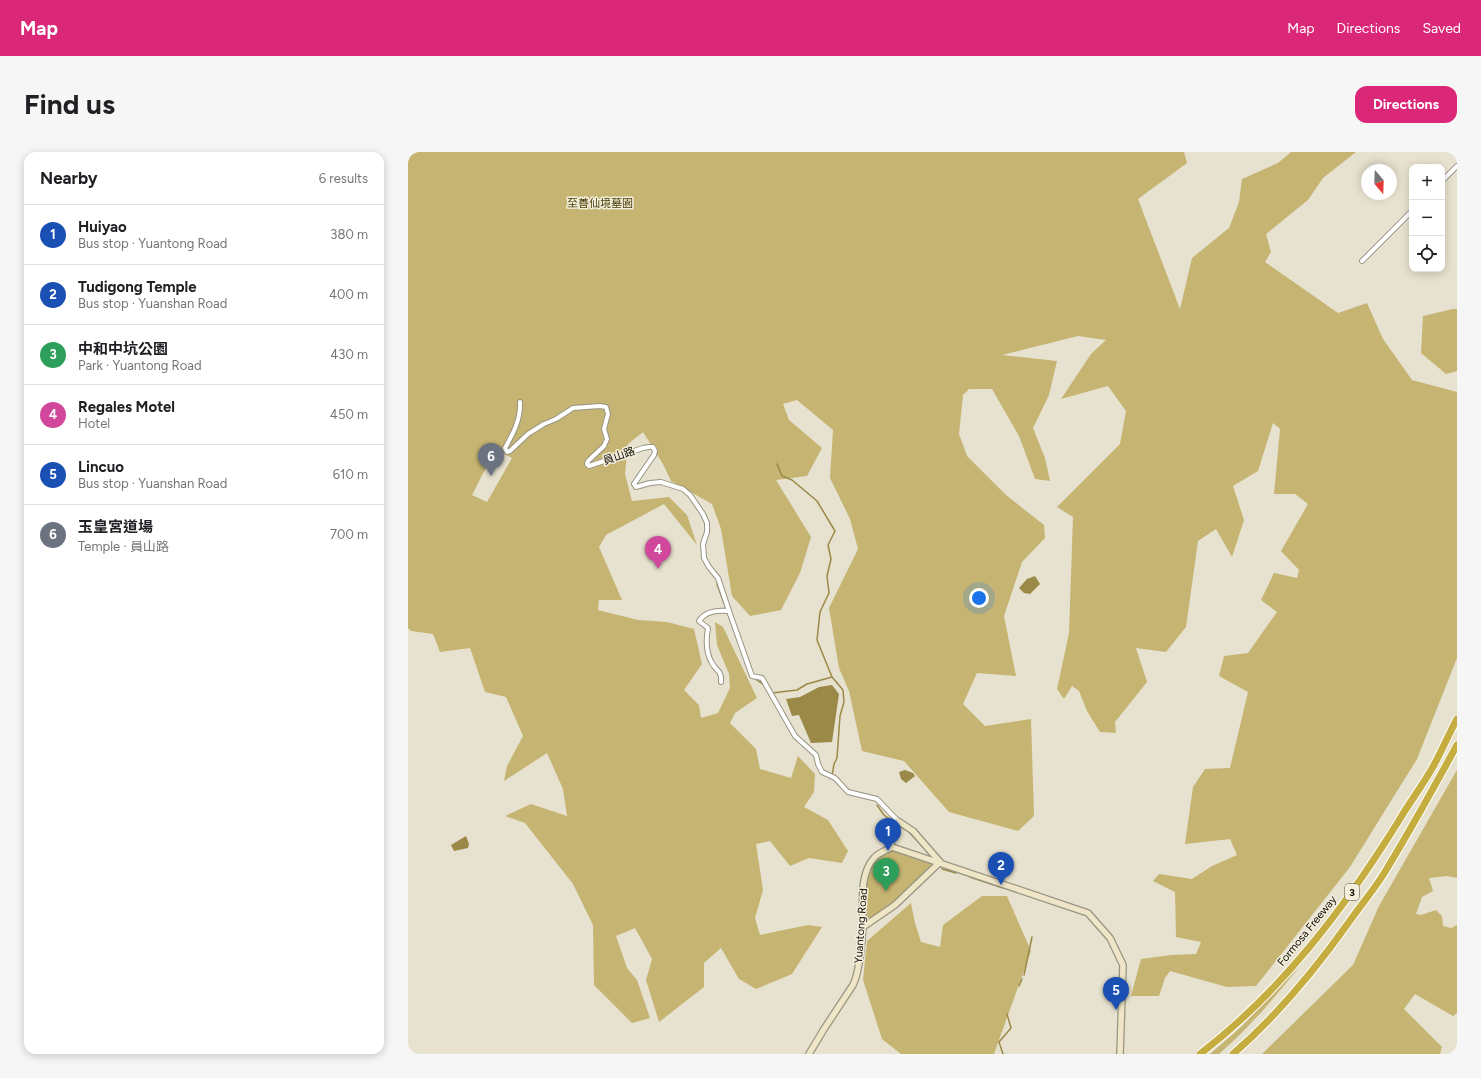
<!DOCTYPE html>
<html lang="en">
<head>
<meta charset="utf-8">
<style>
	body { margin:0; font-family:Figtree,"Noto Sans TC",sans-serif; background:#f6f6f6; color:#202124 }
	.controls { position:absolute; right:12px; top:12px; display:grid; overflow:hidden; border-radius:8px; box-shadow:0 2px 10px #0003 }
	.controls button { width:36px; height:36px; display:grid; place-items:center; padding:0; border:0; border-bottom:1px solid #e0e0e0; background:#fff; color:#202124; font:20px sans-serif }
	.compass { position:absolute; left:953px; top:12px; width:36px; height:36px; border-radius:50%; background:#fff; box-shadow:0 2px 10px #0003; rotate:161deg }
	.you { position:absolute; left:571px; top:446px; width:14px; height:14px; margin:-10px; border:3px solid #fff; border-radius:50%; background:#1a73e8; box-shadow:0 0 0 6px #1a73e833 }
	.badge { display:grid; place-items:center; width:26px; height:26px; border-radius:50%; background:#db2777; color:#fff; font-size:13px; font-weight:700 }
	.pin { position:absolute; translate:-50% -33px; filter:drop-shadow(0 1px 2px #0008) }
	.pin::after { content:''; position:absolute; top:21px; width:14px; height:12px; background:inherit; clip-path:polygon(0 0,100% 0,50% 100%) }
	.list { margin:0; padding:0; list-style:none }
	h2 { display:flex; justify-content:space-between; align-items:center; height:52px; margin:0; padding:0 16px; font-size:17px }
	h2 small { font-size:13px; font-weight:400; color:#757577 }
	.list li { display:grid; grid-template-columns:26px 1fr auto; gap:12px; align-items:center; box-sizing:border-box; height:60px; padding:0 16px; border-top:1px solid #e0e0e0 }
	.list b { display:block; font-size:15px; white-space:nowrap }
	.list p { margin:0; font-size:13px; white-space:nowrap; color:#757577 }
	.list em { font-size:13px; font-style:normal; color:#757577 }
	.icon { flex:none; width:22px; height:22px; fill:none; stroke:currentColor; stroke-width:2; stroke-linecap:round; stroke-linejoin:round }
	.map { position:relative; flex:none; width:1049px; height:902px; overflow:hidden; border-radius:12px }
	header { display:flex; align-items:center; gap:24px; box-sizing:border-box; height:56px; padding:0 20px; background:#db2777; color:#fff }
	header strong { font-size:19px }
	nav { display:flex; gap:22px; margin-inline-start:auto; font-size:14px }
	.intro { display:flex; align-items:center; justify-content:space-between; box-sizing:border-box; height:96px; padding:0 24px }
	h1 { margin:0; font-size:28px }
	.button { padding:10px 18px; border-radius:12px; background:#db2777; color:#fff; font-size:14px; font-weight:700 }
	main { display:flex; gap:24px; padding:0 24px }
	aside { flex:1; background:#fff; border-radius:12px; box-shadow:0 2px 10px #0003 }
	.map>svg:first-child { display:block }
	.green { fill:#c5b472; fill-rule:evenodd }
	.water { fill:#9a8947 }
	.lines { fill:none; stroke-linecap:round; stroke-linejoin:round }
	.stream { stroke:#9a8947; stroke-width:1.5 }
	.street-casing { stroke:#989482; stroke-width:6 }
	.secondary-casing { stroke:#989482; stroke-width:8 }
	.highway-casing { stroke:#fff; stroke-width:9 }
	.street { stroke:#fff; stroke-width:4 }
	.secondary { stroke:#eee6c6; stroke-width:5.5 }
	.highway { stroke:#c6ad40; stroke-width:7 }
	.labels { text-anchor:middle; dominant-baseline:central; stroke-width:3; stroke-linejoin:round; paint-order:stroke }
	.shield { fill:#f4efdc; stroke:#525046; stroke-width:1 }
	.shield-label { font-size:10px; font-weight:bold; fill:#0d0c06 }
	.park-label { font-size:11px; fill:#483b03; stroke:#f4efdc }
	.street-label { font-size:11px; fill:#0d0c06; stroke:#f4efdc }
</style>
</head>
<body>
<header>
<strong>Map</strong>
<nav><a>Map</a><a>Directions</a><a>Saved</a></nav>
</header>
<div class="intro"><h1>Find us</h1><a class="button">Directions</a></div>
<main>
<aside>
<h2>Nearby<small>6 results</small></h2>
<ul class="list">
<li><span class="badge" style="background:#1a4fb4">1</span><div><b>Huiyao</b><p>Bus stop · Yuantong Road</p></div><em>380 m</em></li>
<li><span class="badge" style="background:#1a4fb4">2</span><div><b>Tudigong Temple</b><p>Bus stop · Yuanshan Road</p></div><em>400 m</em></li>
<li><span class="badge" style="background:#2e9e5b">3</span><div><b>中和中坑公園</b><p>Park · Yuantong Road</p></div><em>430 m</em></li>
<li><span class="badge" style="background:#d1479c">4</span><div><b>Regales Motel</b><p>Hotel</p></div><em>450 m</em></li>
<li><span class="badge" style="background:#1a4fb4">5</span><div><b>Lincuo</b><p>Bus stop · Yuanshan Road</p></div><em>610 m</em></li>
<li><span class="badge" style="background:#6b7280">6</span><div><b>玉皇宮道場</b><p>Temple · 員山路</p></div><em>700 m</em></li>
</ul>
</aside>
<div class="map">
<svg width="1049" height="902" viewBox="0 0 1049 902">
	<rect width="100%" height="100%" fill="#e7e2cf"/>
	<g class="green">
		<path d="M0 0H776L779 11 730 47 772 157 784 106 821 76 831 50 834 27 870 11 883 0H948L915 26 900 48 858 82 863 100 857 110 930 161 959 151 975 187 1004 228 1049 240V506L1009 607 942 715 848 834 819 835 762 819 757 826 751 844H723L733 807 763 803 788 802 793 790 768 785 767 740 745 729 751 722 784 727 804 714 829 703 822 687 777 692 785 635 797 617 822 616 840 540 811 524 816 504 840 501 869 460 853 448 866 421 889 426 891 418 873 399 900 352 887 342H866L872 277 865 271 850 319 825 334 836 368 824 405 808 377 790 389 778 475 758 500 728 496 739 530 707 570 708 581 692 580 679 559 671 539 664 534 656 547 649 537 661 481 665 365 649 355 712 292 718 259 700 234 653 247 683 202 698 188 670 184 594 203 649 209 641 243 625 276 637 306 642 329 627 327 611 284 584 237H561L555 243 551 282 559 304 598 343 636 373 637 386 614 410 596 464 608 524 569 521 555 552 577 574 623 567 626 664 610 679 541 660 496 609 454 599 441 539 431 516 421 456 450 397 442 367 422 326 425 278 389 248 375 252 381 268 414 296 399 324 368 328 403 385 392 421 373 458 342 464 324 444 313 377 304 352 263 329 255 312 235 280 220 292 217 322 224 349 261 345 279 363 289 393 256 352 198 383 191 395 214 448H191L190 458 230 468 259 470 286 477 294 512 276 538 291 553 293 566 310 561 322 536 321 522 309 493 307 470 315 475 349 546 327 561 322 571 348 597 352 617 383 626 390 604 407 622 406 640 396 655 420 668 440 699 434 711 401 706 382 714 362 689 348 692 355 738 347 766 352 783 400 773 414 775 384 822 348 837 331 827 313 796 296 811V835L251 870 238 828 244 807 227 776 208 784 219 816 229 828 242 866 224 871 186 833 185 773 165 732 117 671 97 664 123 652 159 664 155 637 139 601 96 629 99 614 115 584 98 545 77 540 62 496 32 500 25 482 3 479 0 476ZM87 298 104 306 79 350 64 343Z"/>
		<polygon points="1045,157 1049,157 1049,219 1038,222 1013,201 1015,164"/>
		<polygon points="1049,618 1049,726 1039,724 1021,726 1025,739 1014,745 1008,762 1013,763 1028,758 1034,764 1035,774 1043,776 1049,773 1049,861 1045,864 1007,842 996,857 1034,895 1032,902 854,902 945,813 971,754"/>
		<polygon points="478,696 526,712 485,750 459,769 459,728 466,711"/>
		<polygon points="574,744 599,744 623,799 586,902 493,902 474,887 455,828 459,789 503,751 507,771 513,790 532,795 535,773"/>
		<path d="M893 813C867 845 842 875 811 902H802L833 875Z"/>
	</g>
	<g class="water">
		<polygon points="627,424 632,432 622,442 616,441 611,436 619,427"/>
		<polygon points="424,533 431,542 424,590 403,591 391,563 384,564 378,547 392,545 411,535"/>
		<polygon points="497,618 505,621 507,624 498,631 493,627 491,620"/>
		<polygon points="58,684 61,692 60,696 46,699 43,693"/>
	</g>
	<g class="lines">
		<g class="stream">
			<polyline points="369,312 374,324 384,328 409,349 427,379 420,393 423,407 419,424 421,441 412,460 409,488 424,525 435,538 436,550 432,564 429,606 426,612 424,624"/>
			<polyline points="309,432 339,514"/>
			<polyline points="346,526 356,533"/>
			<polyline points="363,540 364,541 389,538 399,532 424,525"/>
			<polyline points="469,653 476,663 487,671"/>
			<polyline points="490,673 500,679 517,697"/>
			<polyline points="534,717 548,721"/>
			<polyline points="562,725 595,736"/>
			<polyline points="616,823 624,785"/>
			<polyline points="611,834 614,827"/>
			<polyline points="595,902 591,890 603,876 599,862"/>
		</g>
		<g class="street-casing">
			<g id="street">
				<polyline points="1034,29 1049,14"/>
				<polyline points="954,109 1004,59"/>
				<path d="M112 250C113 267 105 282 97 296L99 300 102 299 120 282 136 272 148 267 165 256 192 254 198 255 200 262 196 277 199 287 196 294 180 309 179 312 181 314 235 296 241 295H245L247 299 246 303 226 332 228 335 242 331 253 330 275 337 282 343 295 362 299 371V380L295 392 296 406 301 415 310 426 321 459"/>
				<path d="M313 530C314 518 308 519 304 511 298 501 298 487 300 476L291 469C297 459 311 458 321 459L344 524 354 526 387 584 408 603 410 612 414 620 427 626 440 640 469 647 490 669"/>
			</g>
		</g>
		<g class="secondary-casing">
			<g id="secondary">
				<path d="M484 695C479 685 485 678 490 669L505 679 532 710"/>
				<polyline points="455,775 487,753 532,710"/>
				<path d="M401 902 416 877 445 833C452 819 454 789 455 772 455 751 451 723 466 706 470 701 479 698 484 695L680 761 702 786 715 813 712 902"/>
			</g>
		</g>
		<g class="highway-casing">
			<g id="highway">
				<path d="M792 902C874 839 936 757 990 670 1001 651 1015 633 1026 613 1034 598 1041 582 1049 567"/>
				<path d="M825 902C870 863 907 818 941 770 952 754 965 739 975 723 1001 681 1025 637 1049 593"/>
			</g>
		</g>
		<use href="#street" class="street"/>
		<use href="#secondary" class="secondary"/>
		<use href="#highway" class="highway"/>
	</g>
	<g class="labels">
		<rect class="shield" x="937" y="732" width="14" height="16" rx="3"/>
		<g class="shield-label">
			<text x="944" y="740">3</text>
		</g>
		<g class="park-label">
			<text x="192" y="51">至善仙境墓園</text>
		</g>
		<g class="street-label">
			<text transform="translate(211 304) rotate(-19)">員山路</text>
			<text transform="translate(453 774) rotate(-86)">Yuantong Road</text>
			<text transform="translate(899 779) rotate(-51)">Formosa Freeway</text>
		</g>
	</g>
</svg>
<div class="controls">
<button>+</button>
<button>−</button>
<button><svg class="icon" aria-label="locate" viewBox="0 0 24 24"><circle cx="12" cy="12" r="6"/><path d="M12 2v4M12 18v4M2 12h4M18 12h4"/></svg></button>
</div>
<svg class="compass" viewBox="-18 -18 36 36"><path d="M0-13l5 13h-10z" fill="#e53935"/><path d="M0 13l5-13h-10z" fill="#757577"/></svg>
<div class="you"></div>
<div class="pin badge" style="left:480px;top:699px;background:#1a4fb4">1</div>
<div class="pin badge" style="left:593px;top:733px;background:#1a4fb4">2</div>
<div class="pin badge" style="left:478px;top:739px;background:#2e9e5b">3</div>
<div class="pin badge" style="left:250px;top:417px;background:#d1479c">4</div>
<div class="pin badge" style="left:708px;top:858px;background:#1a4fb4">5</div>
<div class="pin badge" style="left:83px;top:324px;background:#6b7280">6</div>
</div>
</main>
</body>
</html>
